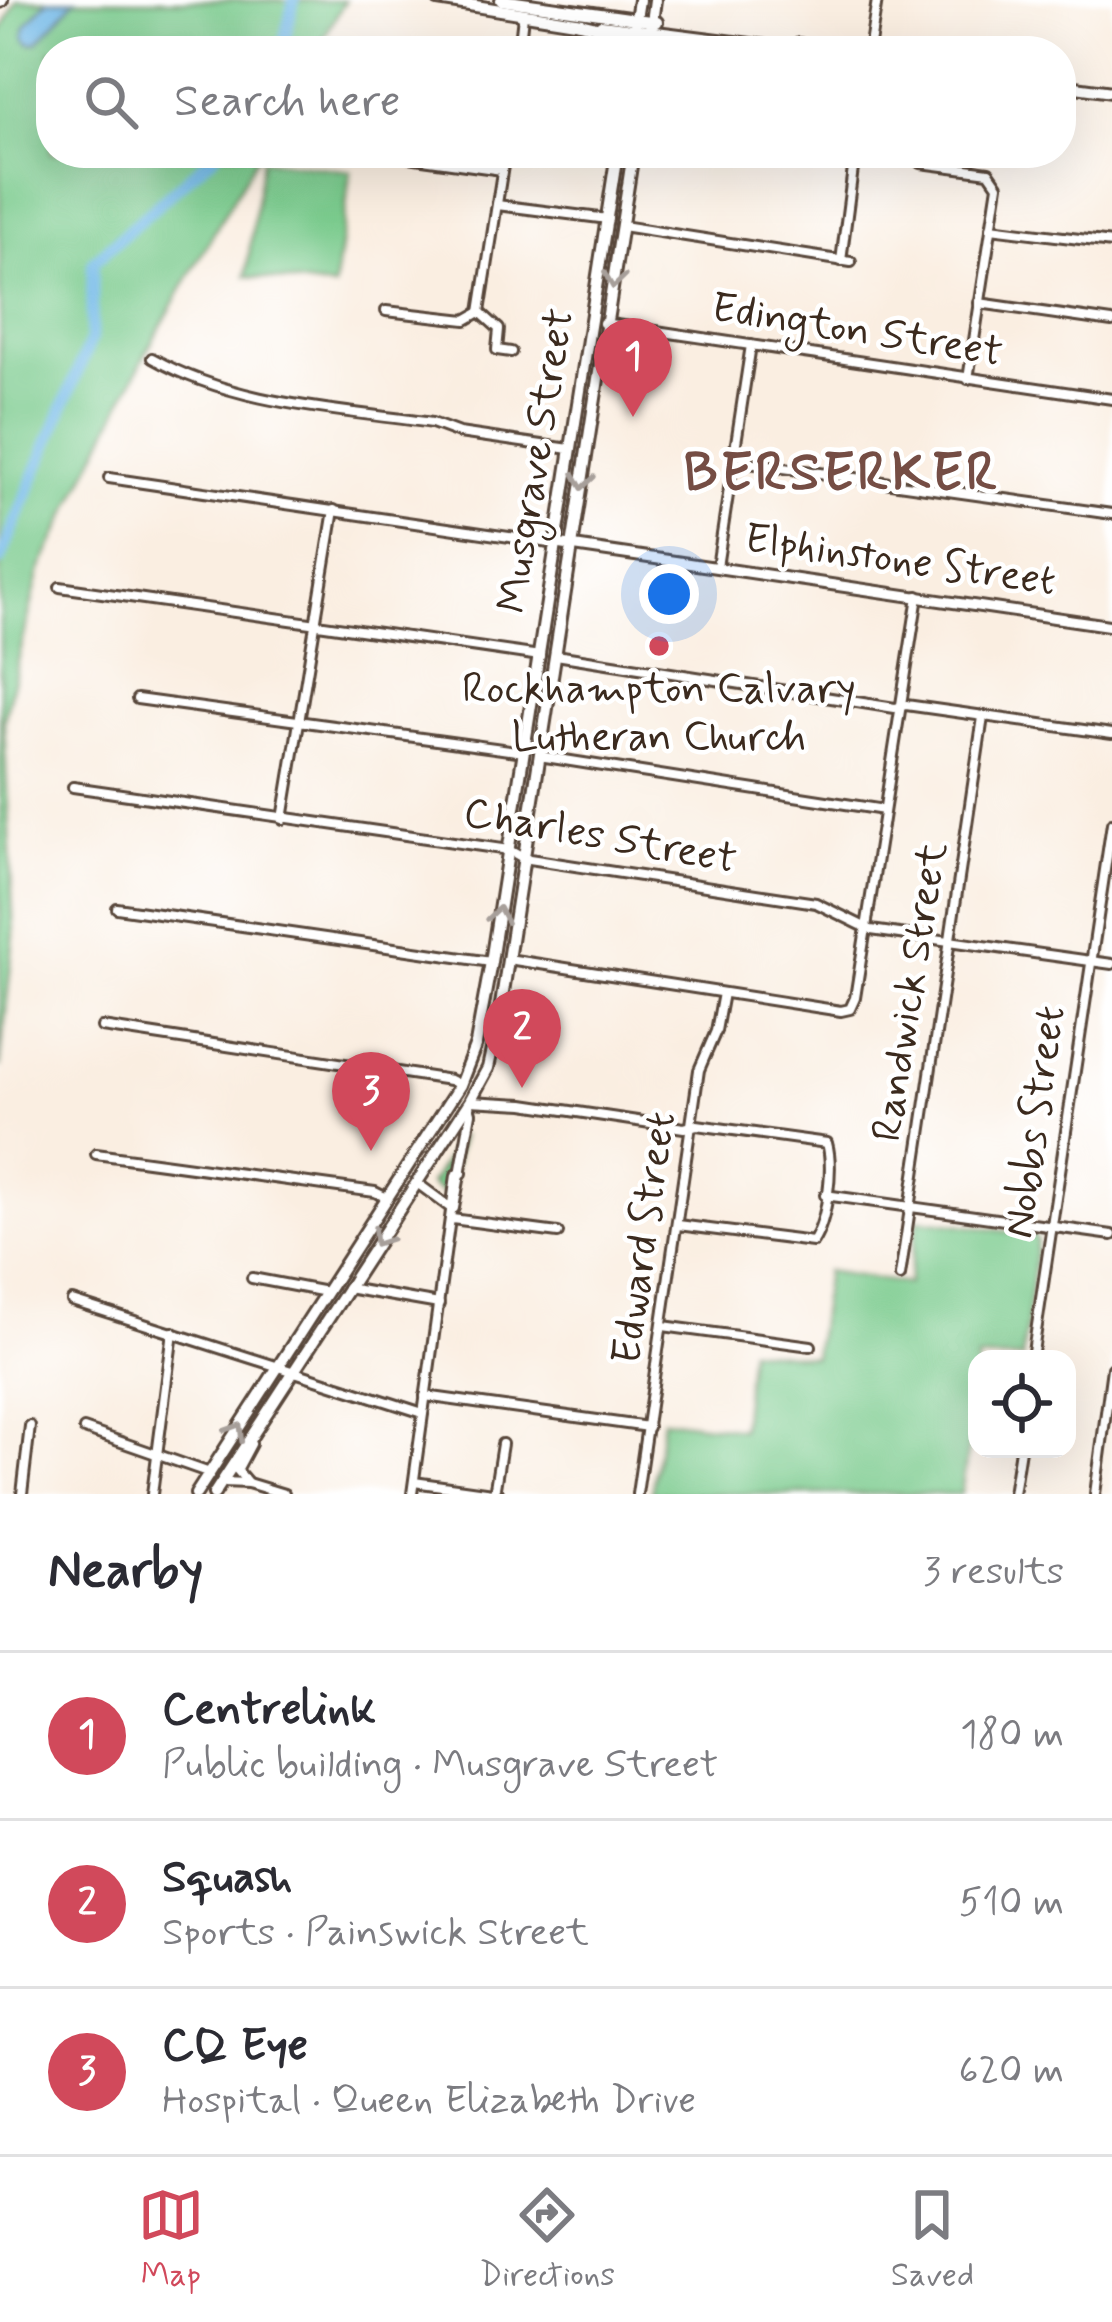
<!DOCTYPE html>
<html lang="en">
<head>
<meta charset="utf-8">
<style>
	body { margin:0; font-family:Mynerve,sans-serif; background:#f2f2f3; color:#2b2b33 }
	.controls { position:absolute; right:36px; bottom:36px; display:grid; overflow:hidden; border-radius:24px; box-shadow:0 12px 48px #0002 }
	.controls button { width:108px; height:108px; display:grid; place-items:center; padding:0; border:0; border-bottom:3px solid #e1e1e2; background:#fff; color:#2b2b33; font:60px sans-serif }
	.you { position:absolute; left:669px; top:594px; width:42px; height:42px; margin:-30px; border:9px solid #fff; border-radius:50%; background:#1a73e8; box-shadow:0 0 0 18px #1a73e833 }
	.badge { display:grid; place-items:center; width:78px; height:78px; border-radius:50%; background:#d1495b; color:#fff; font-size:39px; font-weight:700 }
	.pin { position:absolute; translate:-50% -99px; filter:drop-shadow(0 3px 6px #0008) }
	.pin::after { content:''; position:absolute; top:63px; width:42px; height:36px; background:inherit; clip-path:polygon(0 0,100% 0,50% 100%) }
	.list { margin:0; padding:0; list-style:none }
	h2 { display:flex; justify-content:space-between; align-items:center; height:156px; margin:0; padding:0 48px; font-size:51px }
	h2 small { font-size:39px; font-weight:400; color:#7c7c81 }
	.list li { display:grid; grid-template-columns:78px 1fr auto; gap:36px; align-items:center; box-sizing:border-box; height:168px; padding:0 48px; border-top:3px solid #e1e1e2 }
	.list b { display:block; font-size:45px; white-space:nowrap }
	.list p { margin:0; font-size:39px; white-space:nowrap; color:#7c7c81 }
	.list em { font-size:39px; font-style:normal; color:#7c7c81 }
	.icon { flex:none; width:66px; height:66px; fill:none; stroke:currentColor; stroke-width:2; stroke-linecap:round; stroke-linejoin:round }
	.map { position:relative; flex:none; width:1112px; height:1494px; overflow:hidden }
	.search { position:absolute; background:#fff; box-shadow:0 12px 48px #0002; left:36px; right:36px; top:36px; height:132px; display:flex; align-items:center; gap:30px; box-sizing:border-box; padding:0 42px; border-radius:48px; color:#7c7c81; font-size:45px }
	.sheet { height:660px; background:#fff }
	nav { display:flex; justify-content:space-around; align-items:center; box-sizing:border-box; height:168px; border-top:3px solid #e1e1e2; background:#fff; font-size:33px; color:#7c7c81 }
	nav a { display:grid; justify-items:center; gap:6px }
	nav .on { color:#d1495b }
	.map>svg:first-child { display:block }
	.green { fill:#79ca8c; stroke:#5a7a55; stroke-width:3 }
	.water { fill:#6fb8e7; stroke:#557182; stroke-width:3 }
	.lines { fill:none; stroke-linecap:round; stroke-linejoin:round }
	.river { stroke:#6fb8e7; stroke-width:12 }
	.minor-casing { stroke:#58473b; stroke-width:14 }
	.tertiary-casing { stroke:#58473b; stroke-width:15 }
	.secondary-casing { stroke:#58473b; stroke-width:16 }
	.primary-casing { stroke:#58473b; stroke-width:16 }
	.trunk-casing { stroke:#58473b; stroke-width:18 }
	.minor { stroke:#fff; stroke-width:8 }
	.tertiary { stroke:#fff; stroke-width:9 }
	.secondary { stroke:#fff; stroke-width:10 }
	.primary { stroke:#fff; stroke-width:10 }
	.trunk { stroke:#fff; stroke-width:12 }
	.oneway { stroke:#a79f9a }
	.poi-dot { fill:#d1495b; stroke:#fff; stroke-width:4.5 }
	.labels { text-anchor:middle; dominant-baseline:central; stroke-width:9; stroke-linejoin:round; paint-order:stroke }
	.street-label { font-size:42px; fill:#3b2a1e; stroke:#fff }
	.poi-label { font-size:42px; fill:#3b2a1e; stroke:#fff }
	.district-label { font-size:54px; font-weight:bold; letter-spacing:3px; fill:#754d44; stroke:#fff }
</style>
</head>
<body>
<div class="map">
<svg width="1112" height="1494" viewBox="0 0 1112 1494">
	<rect width="100%" height="100%" fill="#fff"/>
	<filter id="ink" filterUnits="userSpaceOnUse"><feTurbulence type="fractalNoise" baseFrequency=".00833" numOctaves="2"/><feDisplacementMap in="SourceGraphic" scale="24" xChannelSelector="R" yChannelSelector="G"/><feConvolveMatrix kernelMatrix="1 2 1 2 8 2 1 2 1" color-interpolation-filters="sRGB"/></filter>
	<filter id="wash" filterUnits="userSpaceOnUse"><feTurbulence type="fractalNoise" baseFrequency=".004" numOctaves="4" result="noise"/><feDisplacementMap in="SourceGraphic" scale="48" xChannelSelector="R" yChannelSelector="G"/><feGaussianBlur stdDeviation="2.7" result="paint"/><feColorMatrix in="noise" values="0 0 0 0 0 0 0 0 0 0 0 0 0 0 0 0 0 1.4 0 .05"/><feComposite in="paint" operator="in"/></filter>
	<g filter="url(#wash)">
		<rect width="100%" height="100%" fill="#faeee1"/>
		<g class="green">
			<polygon points="17,0 345,1 316,51 51,51 51,153 259,153 148,349 40,570 4,720 14,935 0,1068 0,34"/>
			<polygon points="262,159 351,171 334,288 246,276"/>
			<polygon points="461,1135 448,1197 430,1184"/>
			<polygon points="918,1219 1033,1235 1037,1240 1022,1359 977,1359 977,1391 961,1494 651,1494 663,1419 741,1429 749,1349 814,1357 826,1271 908,1284"/>
		</g>
		<polygon class="water" points="48,0 75,0 37,43 29,43 24,36 26,25"/>
		<g class="lines">
			<g class="river">
				<polyline points="282,51 294,0"/>
				<polyline points="0,560 91,339 93,262 216,153"/>
			</g>
		</g>
	</g>
	<g filter="url(#ink)">
		<g class="lines">
			<g class="minor-casing">
				<g id="minor">
					<polyline points="519,51 523,15"/>
					<polyline points="869,51 877,0"/>
					<polyline points="379,153 502,170"/>
					<polyline points="921,163 989,172 998,185 968,379"/>
					<polyline points="497,205 608,219"/>
					<polyline points="622,226 851,262"/>
					<polyline points="991,228 1112,243"/>
					<polyline points="841,261 855,153"/>
					<polyline points="979,303 1112,322"/>
					<polyline points="386,311 466,320 480,312"/>
					<polyline points="480,312 505,153"/>
					<polyline points="480,312 499,329 497,350 511,352"/>
					<polyline points="603,323 1112,399"/>
					<path d="M152 358C237 406 338 409 432 423L459 433 570 449"/>
					<polyline points="734,461 1112,514"/>
					<polyline points="109,478 557,544"/>
					<polyline points="717,567 751,345"/>
					<polyline points="60,587 540,656"/>
					<polyline points="556,655 895,708 906,705 1112,734"/>
					<polyline points="137,699 524,752"/>
					<polyline points="539,756 884,810"/>
					<polyline points="73,787 509,850 523,858 816,903 871,930 1112,964"/>
					<polyline points="283,819 334,510"/>
					<polyline points="117,908 491,962"/>
					<polyline points="508,959 841,1011 850,1009 855,998 918,596"/>
					<polyline points="102,1027 450,1080 460,1085"/>
					<path d="M470 1101 524 1104 684 1128 697 1125 827 1143C834 1168 827 1221 813 1242L678 1225"/>
					<polyline points="96,1154 375,1192 387,1198"/>
					<polyline points="417,1183 452,1209"/>
					<polyline points="825,1195 1112,1235"/>
					<polyline points="454,1208 471,1113 469,1106"/>
					<polyline points="452,1219 558,1233"/>
					<polyline points="900,1276 983,717"/>
					<polyline points="252,1278 326,1292"/>
					<polyline points="347,1288 439,1304"/>
					<polyline points="72,1301 423,1413"/>
					<polyline points="663,1326 811,1346"/>
					<polyline points="1032,1359 1112,823"/>
					<polyline points="425,1396 648,1427"/>
					<polyline points="84,1429 210,1473"/>
					<polyline points="222,1482 248,1483 284,1494"/>
					<polyline points="414,1482 499,1494"/>
					<polyline points="248,1483 237,1470 251,1444"/>
					<polyline points="22,1494 30,1426"/>
					<polyline points="152,1494 173,1332"/>
					<polyline points="412,1494 456,1175 462,1173"/>
					<polyline points="494,1494 502,1444"/>
					<polyline points="637,1494 699,1070 716,1031 723,993"/>
					<polyline points="1013,1494 1020,1449"/>
					<polyline points="1095,1494 1112,1368"/>
				</g>
			</g>
			<g class="tertiary-casing">
				<polyline id="tertiary" points="557,544 1112,626"/>
			</g>
			<g class="secondary-casing">
				<g id="secondary">
					<polyline points="438,0 582,23"/>
					<polyline points="501,0 657,22"/>
					<polyline points="601,25 806,51"/>
					<polyline points="799,44 831,51"/>
					<polyline points="1061,85 1112,92"/>
				</g>
			</g>
			<g class="primary-casing">
				<g id="primary">
					<polyline points="576,22 613,31 625,51"/>
					<polyline points="631,51 639,0"/>
					<polyline points="648,51 655,0"/>
					<polyline points="196,1494 460,1085 476,1044 491,962 617,153"/>
					<polyline points="214,1494 470,1101 488,1068 499,1018 633,153"/>
				</g>
			</g>
			<g class="trunk-casing">
				<polyline id="trunk" points="0,1 1,0"/>
			</g>
			<use href="#minor" class="minor"/>
			<use href="#tertiary" class="tertiary"/>
			<use href="#secondary" class="secondary"/>
			<use href="#primary" class="primary"/>
			<use href="#trunk" class="trunk"/>
		</g>
		<defs><path id="oneway-chevron" d="M-2-3.5L2.5 0L-2 3.5" fill="none" stroke-width="1.6" stroke-linecap="round" stroke-linejoin="round" transform="scale(3)"/></defs>
		<g class="oneway">
			<use href="#oneway-chevron" transform="translate(614 280) rotate(98)"/>
			<use href="#oneway-chevron" transform="translate(583 481) rotate(99)"/>
			<use href="#oneway-chevron" transform="translate(498 915) rotate(-81)"/>
			<use href="#oneway-chevron" transform="translate(380 1238) rotate(124)"/>
			<use href="#oneway-chevron" transform="translate(236 1431) rotate(-58)"/>
		</g>
	</g>
	<circle class="poi-dot" cx="659" cy="646" r="12"/>
	<g class="labels">
		<g class="street-label">
			<text transform="translate(857 331) rotate(9)">Edington Street</text>
			<text transform="translate(537 461) rotate(-81)">Musgrave Street</text>
			<text transform="translate(900 561) rotate(8)">Elphinstone Street</text>
			<text transform="translate(600 837) rotate(10)">Charles Street</text>
			<text transform="translate(911 992) rotate(-81)">Randwick Street</text>
			<text transform="translate(1036 1122) rotate(-82)">Nobbs Street</text>
			<text transform="translate(645 1238) rotate(-82)">Edward Street</text>
		</g>
		<g class="poi-label">
			<text x="659" y="690">Rockhampton Calvary<tspan x="659" dy="48">Lutheran Church</tspan></text>
		</g>
		<g class="district-label">
			<text x="842" y="474">BERSERKER</text>
		</g>
	</g>
</svg>
<div class="controls">
<button><svg class="icon" aria-label="locate" viewBox="0 0 24 24"><circle cx="12" cy="12" r="6"/><path d="M12 2v4M12 18v4M2 12h4M18 12h4"/></svg></button>
</div>
<div class="you"></div>
<div class="pin badge" style="left:633px;top:417px">1</div>
<div class="pin badge" style="left:522px;top:1088px">2</div>
<div class="pin badge" style="left:371px;top:1151px">3</div>
<div class="search"><svg class="icon" aria-label="search" viewBox="0 0 24 24"><circle cx="10" cy="10" r="6"/><path d="M15 15l6 6"/></svg>Search here</div>
</div>
<section class="sheet">
<h2>Nearby<small>3 results</small></h2>
<ul class="list">
<li><span class="badge">1</span><div><b>Centrelink</b><p>Public building · Musgrave Street</p></div><em>180 m</em></li>
<li><span class="badge">2</span><div><b>Squash</b><p>Sports · Painswick Street</p></div><em>510 m</em></li>
<li><span class="badge">3</span><div><b>CQ Eye</b><p>Hospital · Queen Elizabeth Drive</p></div><em>620 m</em></li>
</ul>
</section>
<nav>
<a class="on"><svg class="icon" aria-label="map" viewBox="0 0 24 24"><path d="M3 6l6-2 6 2 6-2v14l-6 2-6-2-6 2zM9 4v14M15 6v14"/></svg>Map</a>
<a><svg class="icon" aria-label="directions" viewBox="0 0 24 24"><path d="M12 3l9 9-9 9-9-9zM9 14v-3h6M13 9l2 2-2 2"/></svg>Directions</a>
<a><svg class="icon" aria-label="saved" viewBox="0 0 24 24"><path d="M7 4h10v16l-5-4-5 4z"/></svg>Saved</a>
</nav>
</body>
</html>
